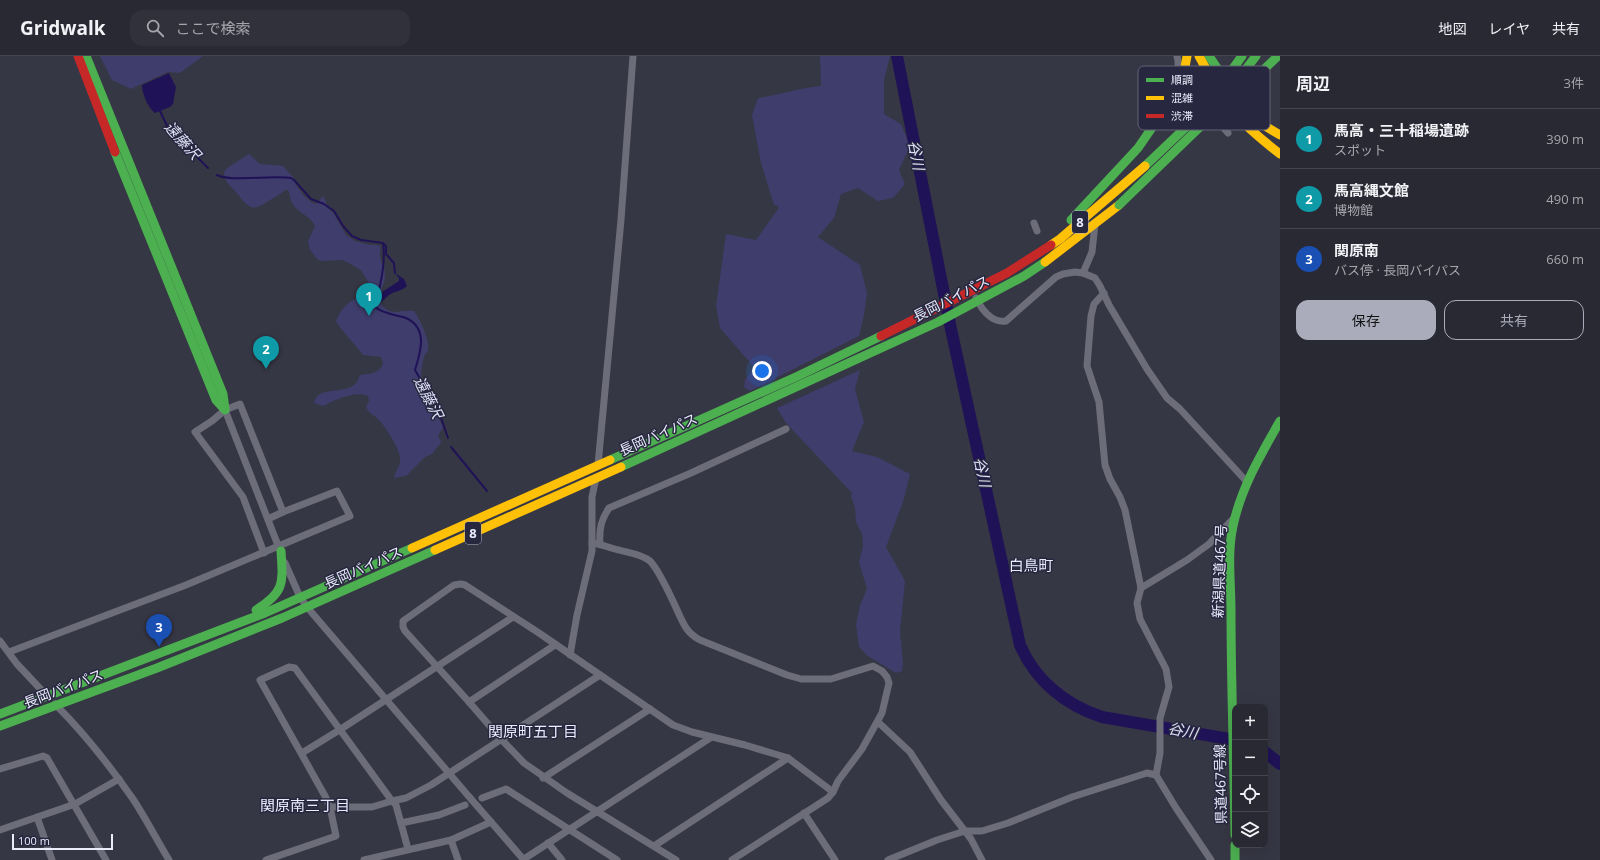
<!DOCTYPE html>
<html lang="ja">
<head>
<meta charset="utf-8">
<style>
	body { margin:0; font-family:"Open Sans","Noto Sans JP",sans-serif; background:#30313b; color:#f1f3f6 }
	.controls { position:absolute; right:12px; bottom:12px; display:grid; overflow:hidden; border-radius:8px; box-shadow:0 4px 16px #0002 }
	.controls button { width:36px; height:36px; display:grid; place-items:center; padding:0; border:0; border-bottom:1px solid #44454e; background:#282933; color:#f1f3f6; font:20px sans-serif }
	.scale { position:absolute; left:12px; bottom:10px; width:101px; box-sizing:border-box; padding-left:4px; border:2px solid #eaebfb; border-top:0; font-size:11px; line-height:14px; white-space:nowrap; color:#eaebfb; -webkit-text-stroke:3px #27273f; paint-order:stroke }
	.you { position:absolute; left:762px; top:315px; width:14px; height:14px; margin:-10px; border:3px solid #fff; border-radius:50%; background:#1a73e8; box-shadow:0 0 0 6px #1a73e833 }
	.badge { display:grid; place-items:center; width:26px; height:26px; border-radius:50%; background:#abacbb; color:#fff; font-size:13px; font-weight:700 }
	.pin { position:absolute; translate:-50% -33px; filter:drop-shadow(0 1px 2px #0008) }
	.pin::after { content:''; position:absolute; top:21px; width:14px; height:12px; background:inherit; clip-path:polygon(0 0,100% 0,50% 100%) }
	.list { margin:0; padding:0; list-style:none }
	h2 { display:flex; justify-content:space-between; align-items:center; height:52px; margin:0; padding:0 16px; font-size:17px }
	h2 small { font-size:13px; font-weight:400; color:#a5a6ac }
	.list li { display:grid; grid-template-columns:26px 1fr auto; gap:12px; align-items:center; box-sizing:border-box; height:60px; padding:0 16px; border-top:1px solid #44454e }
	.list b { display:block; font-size:15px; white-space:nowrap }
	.list p { margin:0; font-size:13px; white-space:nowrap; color:#a5a6ac }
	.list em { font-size:13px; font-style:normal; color:#a5a6ac }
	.actions { display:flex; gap:8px; padding:12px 16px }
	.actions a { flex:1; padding:9px 0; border:1px solid #abacbb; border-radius:12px; text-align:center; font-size:14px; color:#abacbb }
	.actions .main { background:#abacbb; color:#111 }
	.icon { flex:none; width:22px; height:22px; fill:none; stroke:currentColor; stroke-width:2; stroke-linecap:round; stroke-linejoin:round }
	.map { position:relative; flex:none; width:1280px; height:804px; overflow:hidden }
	header { display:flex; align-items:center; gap:24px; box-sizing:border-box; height:56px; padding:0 20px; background:#282933; border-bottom:1px solid #44454e }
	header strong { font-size:19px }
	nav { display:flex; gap:22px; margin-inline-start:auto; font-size:14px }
	.search { width:280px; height:36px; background:#30313b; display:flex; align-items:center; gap:10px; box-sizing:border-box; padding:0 14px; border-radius:12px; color:#a5a6ac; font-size:15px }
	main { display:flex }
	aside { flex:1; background:#282933 }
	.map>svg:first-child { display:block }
	.green { fill:#3e3d6c }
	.water { fill:#201257 }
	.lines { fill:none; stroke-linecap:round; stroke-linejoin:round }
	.stream { stroke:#201257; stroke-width:2 }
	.river { stroke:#201257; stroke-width:12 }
	.street { stroke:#6c6d79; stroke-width:7 }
	.fast { stroke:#4caf50; stroke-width:9 }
	.slow { stroke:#ffc107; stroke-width:9 }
	.jam { stroke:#c62828; stroke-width:9 }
	.street-bridge { stroke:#6c6d79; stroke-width:7 }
	.fast-bridge { stroke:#4caf50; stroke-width:9 }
	.labels { text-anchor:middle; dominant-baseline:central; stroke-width:3; stroke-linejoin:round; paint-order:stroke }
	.shield { fill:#27273f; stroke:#b0b0c3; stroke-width:1 }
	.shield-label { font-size:13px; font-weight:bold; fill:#eaebfb }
	.street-label { font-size:14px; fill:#eaebfb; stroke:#27273f }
	.water-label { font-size:15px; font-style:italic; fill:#dfe1f8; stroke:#27273f }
	.neighbourhood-label { font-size:15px; fill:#eaebfb; stroke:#27273f }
	.key { fill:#27273f; stroke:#626277; stroke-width:1 }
	.key-label { font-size:11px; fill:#eaebfb }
</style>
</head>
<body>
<header>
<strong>Gridwalk</strong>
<div class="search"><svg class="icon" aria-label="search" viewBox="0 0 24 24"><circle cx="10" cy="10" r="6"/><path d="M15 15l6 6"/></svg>ここで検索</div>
<nav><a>地図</a><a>レイヤ</a><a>共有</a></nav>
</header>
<main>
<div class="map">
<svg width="1280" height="804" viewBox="0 0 1280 804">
	<rect width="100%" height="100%" fill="#363744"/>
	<g class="green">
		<polygon points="100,0 203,0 180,17 168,16 131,33 112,24"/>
		<path d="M820 0H890L884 24V58L901 68 910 90 899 114 905 128 893 142 878 145 858 132 841 138 834 162 818 181 860 209 867 237 864 259 859 280 750 335 744 331 745 324 754 311 720 272 716 250 726 178 756 184 778 153V150L774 149 761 107 752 59 758 42C779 39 799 32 821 30Z"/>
		<path d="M249 98 260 108 283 110 293 121 296 129 304 140 314 148 318 147 322 141H324L328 152 334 158 346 179 355 185 370 189H377L381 191C377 204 385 208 385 219 385 228 380 235 378 244 391 263 396 253 414 255 419 261 431 286 428 294 428 296 426 297 425 299 422 305 420 323 422 330 424 343 437 358 443 371L438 380 441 385 440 388 432 398 425 401 406 420 394 422C395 415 400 411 400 405 402 396 385 370 379 364 374 359 369 358 366 351L369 345 368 340C356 334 334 344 323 350L314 347C318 328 345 340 356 327 358 325 359 321 360 319 371 318 388 315 381 301L363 299C355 287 343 278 336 265 343 250 349 242 367 242L370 229 361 214 343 204 321 205 317 203 310 194 308 185 315 170C310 159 297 157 292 147 290 143 290 138 288 134H285C280 139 276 140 270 144 251 157 249 152 236 136 229 128 225 128 224 116L227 112Z"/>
		<polygon points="860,314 855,333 864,366 852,395 877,401 910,418 904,443 886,491 905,525 900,575 903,608 902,615 896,617 868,600 859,591 856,569 860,549 867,533 859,506 863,490 862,478 856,466 855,452 851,440 852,437 786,367 777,352"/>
	</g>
	<g class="water">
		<path d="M169 17 176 31 173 48 170 51 155 57C148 52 142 38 142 29Z"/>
		<path d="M395 217 404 223 407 230C402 235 395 235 389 239 385 242 383 246 378 247L382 236 399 225V222Z"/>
	</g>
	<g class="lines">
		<g class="stream">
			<polyline points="160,55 168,72 208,112"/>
			<path d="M217 119C230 126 272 119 291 122L294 124 311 143 324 148 334 155 343 170 352 180 361 184 383 187C385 201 383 216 380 229 379 236 374 243 374 250 379 255 384 256 391 258 396 260 401 260 406 262 428 272 421 295 415 314L438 353 448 382"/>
			<polyline points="384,188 386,190 386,198 394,207 395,217"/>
			<polyline points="451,391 487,435"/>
		</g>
		<g class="river">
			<path d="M897 0 951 273 1020 589C1035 624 1065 649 1102 661L1235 684"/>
			<polyline points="1265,696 1280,708"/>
		</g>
		<g class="street">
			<path d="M1173 30 1171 29C1177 20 1180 11 1177 0"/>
			<polyline points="1193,40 1209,55 1228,77"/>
			<polyline points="1034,167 1037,175"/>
			<polyline points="1083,217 1092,196 1095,168"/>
			<polyline points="1104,237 1094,248 1091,260 1087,310 1099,346 1105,409 1110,423 1120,441 1125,454 1141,532 1137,547 1140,563 1166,613 1169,631 1160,662 1160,697 1156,719 1176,752 1211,804"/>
			<path d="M976 242C982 254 992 267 1006 265L1056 221 1063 218 1075 216 1083 217 1095 222 1100 230 1109 249 1147 313 1167 342 1180 353 1247 426"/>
			<polyline points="225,354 281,497"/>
			<polyline points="598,409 621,164 633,0"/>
			<path d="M592 487C602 488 609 492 619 494 629 497 641 498 650 505 658 513 673 545 678 556 684 569 687 577 700 584L787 619 801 623H831L873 610 882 615 887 621 889 627 882 657 862 693 838 725 833 736"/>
			<path d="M600 488C599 473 601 464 609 452L691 417 786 373"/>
			<polyline points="264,497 243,441 195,376 212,365 225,354 240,348 283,456 268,463"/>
			<polyline points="285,507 300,541 307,551 471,743"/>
			<polyline points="1141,532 1187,504 1209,488 1234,462"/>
			<polyline points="0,585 17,608 48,641"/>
			<polyline points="9,596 186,529 350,460 337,435 283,456"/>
			<polyline points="570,599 577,559 592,495 592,441 596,422"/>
			<polyline points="469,646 555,589"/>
			<path d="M55 648C84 677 110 710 133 743 146 763 157 784 169 804"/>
			<polyline points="878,666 910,696 941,744 971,783 982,804"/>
			<polyline points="302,697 341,673 513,561"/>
			<polyline points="0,713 43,700 47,702 106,804"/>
			<polyline points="543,722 650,653"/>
			<polyline points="482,742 506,733 617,804"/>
			<polyline points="330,751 372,751 392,745 396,749 408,793"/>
			<polyline points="478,751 524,804"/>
			<polyline points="804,757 835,804"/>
			<polyline points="37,761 52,804"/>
			<polyline points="401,767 439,759 465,749"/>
			<polyline points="0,774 75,748 119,723"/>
			<polyline points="451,784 458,804"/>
			<polyline points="548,787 562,804"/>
			<polyline points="654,790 788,702"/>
			<polyline points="524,803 710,682"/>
			<polyline points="266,804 336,780 330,751 325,740 260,624 289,611 295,612 392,745 406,742 431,729 600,619"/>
			<polyline points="364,804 451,784 491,766"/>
			<polyline points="676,804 567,737 524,707 501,683 469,646 405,575 403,571 403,565 454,529 461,528 465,529 539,577 673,669 692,676 745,689 788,702 833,736 828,742 732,804"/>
			<polyline points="888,804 937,784 965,775 982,775 1008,767 1072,741 1147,717 1156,719"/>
		</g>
		<g class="fast">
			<polyline points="86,0 223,338 225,353"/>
			<polyline points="1209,0 1252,64"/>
			<polyline points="1256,21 1278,0"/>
			<polyline points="1182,28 1203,19 1215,21"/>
			<polyline points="115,96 216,344 225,354"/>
			<polyline points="1145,110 1185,72"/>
			<polyline points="1071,164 1138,92 1182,28"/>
			<polyline points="610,404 798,320 881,280"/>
			<polyline points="621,411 938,266 1024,220 1045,206"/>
			<path d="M256 554C285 536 283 527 281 495"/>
			<polyline points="0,658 265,557 412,492"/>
			<polyline points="0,670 157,612 282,562 435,494"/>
			<path d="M1235 779C1234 704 1231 629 1231 555 1231 527 1227 497 1233 470 1241 432 1261 398 1280 365"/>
			<polyline points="1235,789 1235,804"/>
		</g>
		<g class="slow">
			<path d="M1199 0C1211 22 1223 44 1240 63 1252 76 1266 87 1280 98"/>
			<polyline points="1182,28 1187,0"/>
			<polyline points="1247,59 1280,79"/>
			<polyline points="1051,189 1060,183 1145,110"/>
			<polyline points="1045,206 1119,149"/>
			<polyline points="412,492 610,404"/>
			<polyline points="435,494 621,411"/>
		</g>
		<g class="jam">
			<polyline points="78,0 115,96"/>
			<polyline points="881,280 1007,217 1051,189"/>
		</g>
		<g class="street-bridge">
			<polyline points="1173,30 1193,40"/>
			<polyline points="471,743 478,751"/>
		</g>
		<g class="fast-bridge">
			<polyline points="1221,57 1256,21"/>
			<polyline points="1185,72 1221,29 1242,0"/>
			<polyline points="1119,149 1204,67 1256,0"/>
		</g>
	</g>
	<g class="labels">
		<g class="shield">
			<rect x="1072" y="155" width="16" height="22" rx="3"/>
			<rect x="465" y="466" width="16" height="22" rx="3"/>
		</g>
		<g class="shield-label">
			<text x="1080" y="166">8</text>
			<text x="473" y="477">8</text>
		</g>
		<g class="street-label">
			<text transform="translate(951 242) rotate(-27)">長岡バイパス</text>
			<text transform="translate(658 378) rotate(-24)">長岡バイパス</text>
			<text transform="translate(363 511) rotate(-24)">長岡バイパス</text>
			<text transform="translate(1219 515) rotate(-88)">新潟県道467号</text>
			<text transform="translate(63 632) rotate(-21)">長岡バイパス</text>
			<text transform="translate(1220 728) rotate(-91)">県道467号線</text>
		</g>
		<g class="water-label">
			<text transform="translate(183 84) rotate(48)">遠藤沢</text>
			<text transform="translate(917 99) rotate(79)">谷川</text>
			<text transform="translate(429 341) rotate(63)">遠藤沢</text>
			<text transform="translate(983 416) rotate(78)">谷川</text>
			<text transform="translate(1183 674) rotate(11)">谷川</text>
		</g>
		<g class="neighbourhood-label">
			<text x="1031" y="509">白鳥町</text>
			<text x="533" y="675">関原町五丁目</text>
			<text x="305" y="749">関原南三丁目</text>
		</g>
	</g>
	<rect x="1138" y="10" width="132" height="64" rx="6" class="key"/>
	<rect x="1146" y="22" width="18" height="4" fill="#4caf50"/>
	<rect x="1146" y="40" width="18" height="4" fill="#ffc107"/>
	<rect x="1146" y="58" width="18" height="4" fill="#c62828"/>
	<g class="key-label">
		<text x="1171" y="28">順調</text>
		<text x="1171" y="46">混雑</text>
		<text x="1171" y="64">渋滞</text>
	</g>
</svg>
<div class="controls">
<button>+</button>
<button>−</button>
<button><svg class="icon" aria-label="locate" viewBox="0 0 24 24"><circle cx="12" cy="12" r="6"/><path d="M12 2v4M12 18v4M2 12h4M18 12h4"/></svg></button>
<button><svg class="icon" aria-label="layers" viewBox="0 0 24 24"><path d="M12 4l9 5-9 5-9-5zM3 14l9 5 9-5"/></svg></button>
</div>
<div class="scale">100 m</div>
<div class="you"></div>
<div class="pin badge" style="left:369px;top:260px;background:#0f9aa8">1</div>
<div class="pin badge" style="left:266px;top:313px;background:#0f9aa8">2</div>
<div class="pin badge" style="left:159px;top:591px;background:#1a4fb4">3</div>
</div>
<aside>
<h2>周辺<small>3件</small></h2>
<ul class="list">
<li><span class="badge" style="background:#0f9aa8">1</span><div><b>馬高・三十稲場遺跡</b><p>スポット</p></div><em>390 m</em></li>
<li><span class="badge" style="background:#0f9aa8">2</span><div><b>馬高縄文館</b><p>博物館</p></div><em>490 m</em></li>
<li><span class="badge" style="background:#1a4fb4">3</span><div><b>関原南</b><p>バス停 · 長岡バイパス</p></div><em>660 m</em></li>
</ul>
<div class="actions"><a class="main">保存</a><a>共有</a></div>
</aside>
</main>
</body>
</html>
